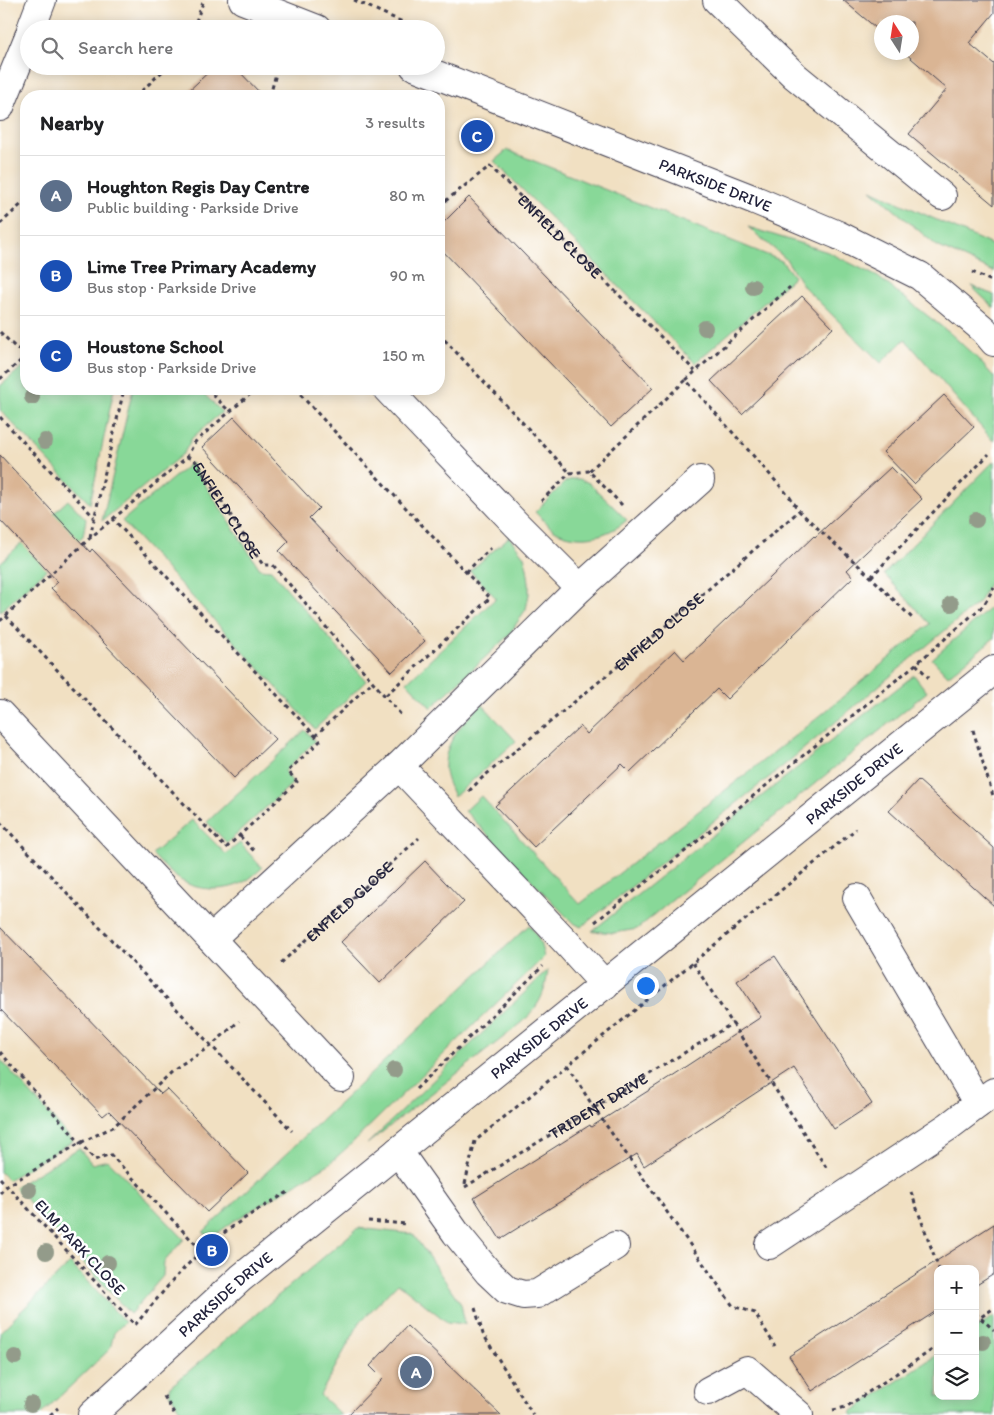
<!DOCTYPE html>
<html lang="en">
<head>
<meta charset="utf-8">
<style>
	body { margin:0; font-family:Itim,sans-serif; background:#f2f2f2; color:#202124 }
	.controls { position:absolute; right:15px; bottom:15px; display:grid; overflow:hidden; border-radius:10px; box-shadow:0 2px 12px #0003 }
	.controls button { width:45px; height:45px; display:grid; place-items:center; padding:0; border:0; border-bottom:1px solid #e0e0e0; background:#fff; color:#202124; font:25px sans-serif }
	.compass { position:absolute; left:874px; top:15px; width:45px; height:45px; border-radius:50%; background:#fff; box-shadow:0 2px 12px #0003; rotate:348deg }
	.you { position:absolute; left:645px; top:985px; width:18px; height:18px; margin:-12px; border:4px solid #fff; border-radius:50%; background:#1a73e8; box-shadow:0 0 0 8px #1a73e833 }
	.badge { display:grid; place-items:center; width:32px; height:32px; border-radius:50%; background:#0b8043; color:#fff; font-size:16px; font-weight:700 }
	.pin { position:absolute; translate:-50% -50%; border:2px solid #fff; box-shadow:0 1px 5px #0006 }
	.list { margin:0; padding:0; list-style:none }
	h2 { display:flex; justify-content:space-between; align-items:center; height:65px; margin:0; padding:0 20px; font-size:21px }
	h2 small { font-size:16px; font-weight:400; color:#757577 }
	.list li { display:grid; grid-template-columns:32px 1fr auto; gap:15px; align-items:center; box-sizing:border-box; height:80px; padding:0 20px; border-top:1px solid #e0e0e0 }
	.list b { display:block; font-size:19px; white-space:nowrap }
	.list p { margin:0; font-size:16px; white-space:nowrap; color:#757577 }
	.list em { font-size:16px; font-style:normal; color:#757577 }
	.icon { flex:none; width:28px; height:28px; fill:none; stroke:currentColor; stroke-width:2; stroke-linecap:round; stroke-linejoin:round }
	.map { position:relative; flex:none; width:994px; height:1415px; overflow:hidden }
	.search { position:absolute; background:#fff; box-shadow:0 2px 12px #0003; left:20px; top:20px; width:425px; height:55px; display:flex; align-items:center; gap:12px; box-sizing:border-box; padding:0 18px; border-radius:28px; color:#757577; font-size:19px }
	.panel { position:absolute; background:#fff; box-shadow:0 2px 12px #0003; left:20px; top:90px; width:425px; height:305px; border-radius:20px }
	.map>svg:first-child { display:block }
	.green { fill:#88d898; stroke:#557d6a }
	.building { fill:#dab594 }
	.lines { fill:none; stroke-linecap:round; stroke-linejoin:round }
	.minor-casing { stroke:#413e4f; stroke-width:30 }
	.path { stroke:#413e4f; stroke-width:3; stroke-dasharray:4 4; stroke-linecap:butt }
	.minor { stroke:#fff; stroke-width:28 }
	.tree { fill:#939b8a }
	.labels { text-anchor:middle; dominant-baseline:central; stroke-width:5; stroke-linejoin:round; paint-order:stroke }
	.street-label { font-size:16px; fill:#22223b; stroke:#fff }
</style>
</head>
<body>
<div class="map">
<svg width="994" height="1415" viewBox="0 0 994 1415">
	<rect width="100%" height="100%" fill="#fff"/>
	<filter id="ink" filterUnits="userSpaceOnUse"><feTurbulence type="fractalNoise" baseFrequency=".02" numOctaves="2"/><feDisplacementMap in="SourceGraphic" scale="10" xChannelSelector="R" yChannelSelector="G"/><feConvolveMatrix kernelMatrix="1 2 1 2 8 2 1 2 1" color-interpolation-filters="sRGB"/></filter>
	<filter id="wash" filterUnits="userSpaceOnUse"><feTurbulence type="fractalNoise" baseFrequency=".0096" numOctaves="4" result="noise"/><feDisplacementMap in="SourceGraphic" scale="20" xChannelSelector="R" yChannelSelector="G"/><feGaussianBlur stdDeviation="1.12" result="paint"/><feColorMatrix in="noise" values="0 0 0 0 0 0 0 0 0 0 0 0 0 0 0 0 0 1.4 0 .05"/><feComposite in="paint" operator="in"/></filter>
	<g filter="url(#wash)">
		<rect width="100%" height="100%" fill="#f1e0c2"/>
		<g class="green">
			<polygon points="507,150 782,261 794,277 695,363 494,161"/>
			<polygon points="871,190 994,246 994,272 937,246"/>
			<polygon points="748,227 828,252 878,277 951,334 978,359 994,377 994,442 905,339 881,363 804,287 786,259"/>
			<polygon points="971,286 994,295 994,308"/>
			<polygon points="26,364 26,389 114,389 90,504 0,410 0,386"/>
			<polygon points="133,389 199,389 222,412 192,438 184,453 102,521"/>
			<polygon points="994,461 994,575 979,602 782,767 581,927 572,922 564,914 465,811 481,796 580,904 815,720 930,624 884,574"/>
			<polygon points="191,463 260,569 271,570 366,681 315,729 122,521"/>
			<path d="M572 479H580L589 483 627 520C623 523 619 527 614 529 597 539 573 540 556 531 548 526 541 518 535 512L565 482Z"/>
			<polygon points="68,500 86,519 83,536 0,612 0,563"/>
			<polygon points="509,537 524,556 527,568 529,582 529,594 526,609 509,635 431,708 407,682 496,598 470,571"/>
			<polygon points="994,601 994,638 948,676 932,659 990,608"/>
			<polygon points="914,675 927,692 637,929 614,933 592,931"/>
			<path d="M482 704 516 741 454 797C451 789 446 780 445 771 443 742 463 722 482 704Z"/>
			<polygon points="305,730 315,741 285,771 293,783 227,843 207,822"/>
			<path d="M192 820 226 854 240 843 262 868C256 873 250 879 244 882 235 887 223 889 214 889 184 889 171 874 152 854Z"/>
			<path d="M529 925C538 935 541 944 544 957L351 1144 329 1164 234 1221 211 1238 203 1232Z"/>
			<path d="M548 970C545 994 540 1004 523 1022L367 1144Z"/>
			<polygon points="0,1059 73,1141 8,1180 0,1172"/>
			<polygon points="79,1148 92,1164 108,1160 184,1239 164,1262 163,1276 130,1314 15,1187"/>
			<polygon points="358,1228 413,1234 461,1304 465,1324 447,1322 398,1283 360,1322 320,1395 341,1415 183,1415 170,1394 170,1387"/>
			<polygon points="70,1263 125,1322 114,1333 110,1349 40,1415 0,1415 0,1332"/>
			<polygon points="994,1316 994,1415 851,1415 852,1411 938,1354 938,1396 975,1396 975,1329"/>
		</g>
		<g id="blocks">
			<g class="building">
				<polygon points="843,0 994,0 994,13 969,43 994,64 994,205 909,134 947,89 904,52 912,52 912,22 882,22 882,33"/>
				<polygon points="215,66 234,66 263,96 183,96"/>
				<polygon points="469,197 653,388 611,427 439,247 439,227"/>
				<polygon points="802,296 833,328 742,414 711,381"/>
				<polygon points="944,395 974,427 914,484 883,452"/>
				<polygon points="234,417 319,508 309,518 425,641 392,672 279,551 289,541 202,447"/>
				<polygon points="0,455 90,552 92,549 275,739 234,778 51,588 58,582 0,520"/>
				<polygon points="891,467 922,499 847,570 853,577 727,699 717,689 630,772 622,764 534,847 495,806 580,726 587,734 675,650 684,660 814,536 815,537"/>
				<polygon points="918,780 994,848 994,906 889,811"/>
				<polygon points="425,861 464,902 380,983 341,942"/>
				<polygon points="0,927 161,1094 167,1089 248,1173 207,1212 109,1111 103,1116 0,1009"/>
				<polygon points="775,956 872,1104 834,1129 794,1068 644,1166 637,1154 500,1239 474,1198 590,1125 591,1127 659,1084 761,1017 737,981"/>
				<polygon points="994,1224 994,1274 975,1286 975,1269 938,1269 938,1310 812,1391 789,1356"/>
				<polygon points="407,1326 501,1415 348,1415 383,1379 370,1366"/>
			</g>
		</g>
	</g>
	<g filter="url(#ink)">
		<use href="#blocks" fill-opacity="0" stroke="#413e4f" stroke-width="1"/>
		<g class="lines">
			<g class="minor-casing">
				<g id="minor">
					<polyline points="243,0 317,29"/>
					<polyline points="717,0 795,76 942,196"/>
					<polyline points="31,29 42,0"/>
					<path id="s6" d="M414 66 755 200 838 235 920 276 984 330 994 342"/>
					<polyline points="0,107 29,36"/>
					<polyline points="387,389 516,524 580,588"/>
					<polyline points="0,714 211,939 399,766 580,588 700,480"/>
					<polyline points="399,766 567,943 605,985"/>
					<polyline points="857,898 978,1104"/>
					<polyline points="211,939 341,1078"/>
					<polyline points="398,1151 456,1233 488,1272 507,1290 523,1295 537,1294 615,1246"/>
					<polyline points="769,1245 949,1126 994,1092"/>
					<polyline points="708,1391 747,1370 799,1415"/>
					<path id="s7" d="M92 1415 241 1278 994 670"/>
				</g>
			</g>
			<g class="path">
				<polyline points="354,0 418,29"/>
				<polyline points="193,29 204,0"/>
				<polyline points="271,95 279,96"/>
				<polyline points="136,96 168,66"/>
				<polyline points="270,96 278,66"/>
				<path id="s1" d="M439 206 490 166 695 371"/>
				<polyline points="0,224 26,200"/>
				<polyline points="972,272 994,282"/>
				<polyline points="0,332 17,349 26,349"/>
				<polyline points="439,334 570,473"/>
				<polyline points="0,379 26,356"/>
				<polyline points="686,380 790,287"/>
				<polyline points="207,389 230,412"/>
				<polyline points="295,389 490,598 385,696"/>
				<polyline points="0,417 94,517"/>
				<path id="s2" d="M187 457 194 459 263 565H273L402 716"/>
				<polyline points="541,501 570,473 589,471"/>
				<polyline points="622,505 589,471 686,380 789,496 799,511"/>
				<polyline points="90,537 124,389"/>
				<polyline points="466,572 491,548"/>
				<polyline points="871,577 989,454"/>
				<polyline points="6,616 226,848 297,782 288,771 320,741 113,519"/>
				<polyline points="0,621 90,538 187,457 195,442 256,389"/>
				<polyline points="916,664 929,678"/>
				<polyline points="973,730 994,799"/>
				<polyline points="315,736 372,682"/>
				<path id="s3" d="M469 791 482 778 640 648 799 511 871 577 912 618"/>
				<polyline points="0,822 292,1131"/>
				<polyline points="240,836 255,852"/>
				<polyline points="595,922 668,865 916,664 984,605 994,587"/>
				<path id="s4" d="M281 963 419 838"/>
				<polyline points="693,963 826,1167"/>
				<polyline points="0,1052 95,1160 110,1154 202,1251"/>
				<polyline points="567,1065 594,1108 733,1306 755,1313 775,1346"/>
				<polyline points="416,1089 543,966"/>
				<polyline points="0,1178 135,1325"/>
				<polyline points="465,1184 475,1141 856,829"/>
				<path id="s5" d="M465 1187 733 1023"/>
				<polyline points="911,1192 939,1269"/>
				<polyline points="0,1193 7,1186 80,1143 113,1127 173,1071 212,1045 239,1021"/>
				<polyline points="368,1221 407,1224"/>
				<polyline points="475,1308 483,1334 533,1415"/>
				<polyline points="975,1313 994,1330"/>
				<polyline points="975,1321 994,1308"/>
				<path d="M135 1325C159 1297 182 1267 210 1244 235 1223 262 1207 290 1191"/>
				<polyline points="164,1396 175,1415"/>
				<polyline points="833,1410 846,1407 938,1346"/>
				<polyline points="50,1415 58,1408"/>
			</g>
			<use href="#minor" class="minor"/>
		</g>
		<g class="tree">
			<circle cx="753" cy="287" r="8"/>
			<circle cx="705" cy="328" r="8"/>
			<circle cx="32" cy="397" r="8"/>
			<circle cx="45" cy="441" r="8"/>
			<circle cx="976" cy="520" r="8"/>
			<circle cx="951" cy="604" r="8"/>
			<circle cx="394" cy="1070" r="8"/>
			<circle cx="29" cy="1190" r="8"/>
			<circle cx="46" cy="1252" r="8"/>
			<circle cx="108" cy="1263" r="8"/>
			<circle cx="983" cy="1342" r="8"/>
			<circle cx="15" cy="1357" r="8"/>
			<circle cx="31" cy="1404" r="8"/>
		</g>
	</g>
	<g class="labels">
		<g class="street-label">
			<text stroke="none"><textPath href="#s6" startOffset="324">PARKSIDE DRIVE</textPath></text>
			<text stroke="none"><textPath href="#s1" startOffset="164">ENFIELD CLOSE</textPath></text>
			<text stroke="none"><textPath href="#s2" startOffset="68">ENFIELD CLOSE</textPath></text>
			<text stroke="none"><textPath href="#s3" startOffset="248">ENFIELD CLOSE</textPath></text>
			<text stroke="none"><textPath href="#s7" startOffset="990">PARKSIDE DRIVE</textPath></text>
			<text stroke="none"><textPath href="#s4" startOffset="92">ENFIELD CLOSE</textPath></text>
			<text stroke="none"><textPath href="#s7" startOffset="585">PARKSIDE DRIVE</textPath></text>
			<text stroke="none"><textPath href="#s5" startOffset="156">TRIDENT DRIVE</textPath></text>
			<text transform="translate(80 1247) rotate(47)">ELM PARK CLOSE</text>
			<text stroke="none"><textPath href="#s7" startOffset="180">PARKSIDE DRIVE</textPath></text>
		</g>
	</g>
</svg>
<div class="controls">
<button>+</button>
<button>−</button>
<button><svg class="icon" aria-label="layers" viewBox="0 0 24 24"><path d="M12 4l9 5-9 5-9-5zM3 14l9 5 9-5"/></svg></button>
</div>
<svg class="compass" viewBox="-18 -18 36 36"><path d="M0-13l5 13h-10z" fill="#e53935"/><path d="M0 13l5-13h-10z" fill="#757577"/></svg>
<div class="you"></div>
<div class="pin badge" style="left:416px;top:1372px;background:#5c6f8a">A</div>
<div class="pin badge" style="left:212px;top:1250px;background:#1a4fb4">B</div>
<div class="pin badge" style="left:477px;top:136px;background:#1a4fb4">C</div>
<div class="search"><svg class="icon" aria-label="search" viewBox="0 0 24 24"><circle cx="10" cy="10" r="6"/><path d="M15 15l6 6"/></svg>Search here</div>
<section class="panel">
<h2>Nearby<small>3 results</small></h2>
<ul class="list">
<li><span class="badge" style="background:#5c6f8a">A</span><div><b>Houghton Regis Day Centre</b><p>Public building · Parkside Drive</p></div><em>80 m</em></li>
<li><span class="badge" style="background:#1a4fb4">B</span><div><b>Lime Tree Primary Academy</b><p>Bus stop · Parkside Drive</p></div><em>90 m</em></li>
<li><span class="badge" style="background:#1a4fb4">C</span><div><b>Houstone School</b><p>Bus stop · Parkside Drive</p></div><em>150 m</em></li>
</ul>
</section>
</div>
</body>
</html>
